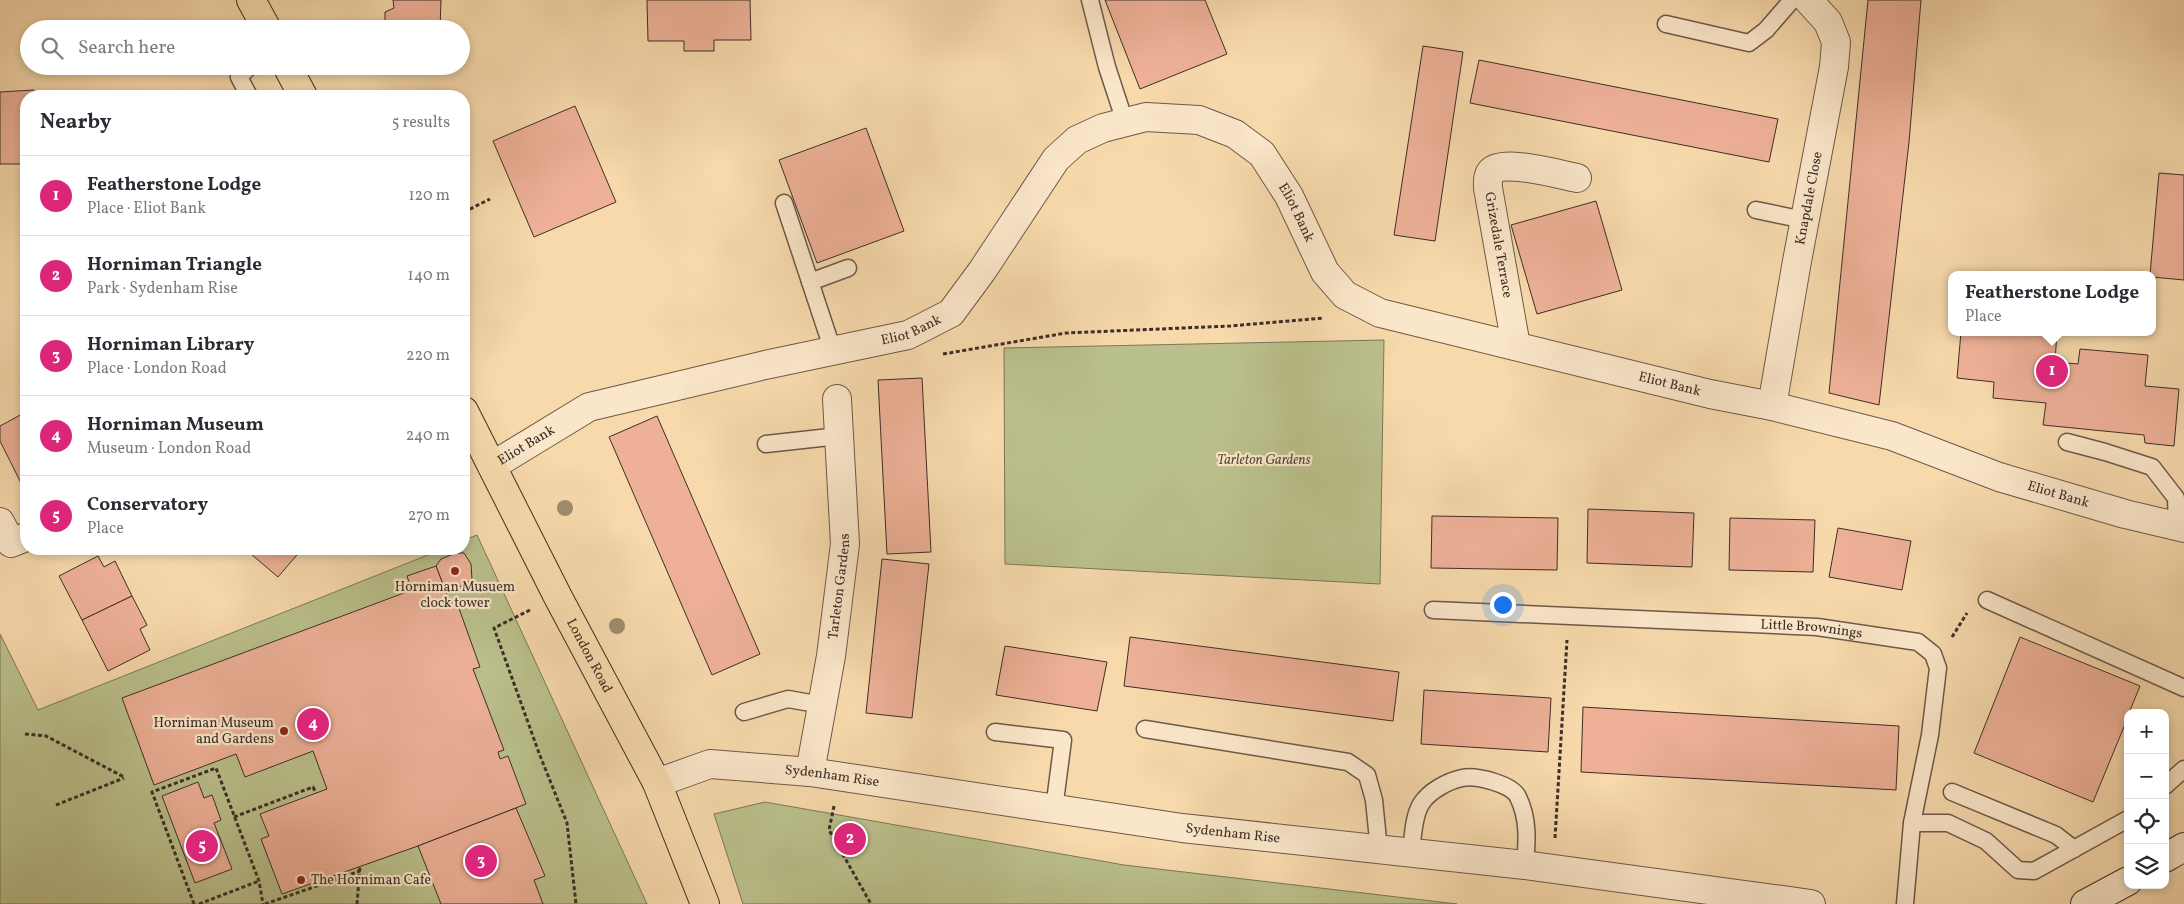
<!DOCTYPE html>
<html lang="en">
<head>
<meta charset="utf-8">
<style>
	body { margin:0; font-family:Vollkorn,serif; background:#f2f2f3; color:#2b2b33 }
	.controls { position:absolute; right:15px; bottom:15px; display:grid; overflow:hidden; border-radius:10px; box-shadow:0 2px 8px #0003 }
	.controls button { width:45px; height:45px; display:grid; place-items:center; padding:0; border:0; border-bottom:1px solid #e1e1e2; background:#fff; color:#2b2b33; font:25px sans-serif }
	.you { position:absolute; left:1502px; top:604px; width:18px; height:18px; margin:-12px; border:4px solid #fff; border-radius:50%; background:#1a73e8; box-shadow:0 0 0 8px #1a73e833 }
	.badge { display:grid; place-items:center; width:32px; height:32px; border-radius:50%; background:#db2777; color:#fff; font-size:16px; font-weight:700 }
	.pin { position:absolute; translate:-50% -50%; border:2px solid #fff; box-shadow:0 1px 5px #0006 }
	.popup { position:absolute; left:1948px; top:271px; width:208px; height:65px; box-sizing:border-box; display:grid; place-content:center; border-radius:10px; background:#fff; filter:drop-shadow(0 1px 4px #0005); font-size:16px; white-space:nowrap; color:#7c7c81 }
	.popup b { font-size:19px; color:#2b2b33 }
	.popup::after { content:''; position:absolute; left:50%; top:100%; margin-left:-10px; border:10px solid transparent; border-top-color:#fff }
	.list { margin:0; padding:0; list-style:none }
	h2 { display:flex; justify-content:space-between; align-items:center; height:65px; margin:0; padding:0 20px; font-size:21px }
	h2 small { font-size:16px; font-weight:400; color:#7c7c81 }
	.list li { display:grid; grid-template-columns:32px 1fr auto; gap:15px; align-items:center; box-sizing:border-box; height:80px; padding:0 20px; border-top:1px solid #e1e1e2 }
	.list b { display:block; font-size:19px; white-space:nowrap }
	.list p { margin:0; font-size:16px; white-space:nowrap; color:#7c7c81 }
	.list em { font-size:16px; font-style:normal; color:#7c7c81 }
	.icon { flex:none; width:28px; height:28px; fill:none; stroke:currentColor; stroke-width:2; stroke-linecap:round; stroke-linejoin:round }
	.map { position:relative; flex:none; width:2184px; height:904px; overflow:hidden }
	.search { position:absolute; background:#fff; box-shadow:0 2px 8px #0003; left:20px; top:20px; width:450px; height:55px; display:flex; align-items:center; gap:12px; box-sizing:border-box; padding:0 18px; border-radius:28px; color:#7c7c81; font-size:19px }
	.panel { position:absolute; background:#fff; box-shadow:0 2px 8px #0003; left:20px; top:90px; width:450px; height:465px; border-radius:20px }
	.map>svg:first-child { display:block }
	.green { fill:#bac08c; stroke:#7c775a }
	.building { fill:#eeb198; stroke:#3d2e28 }
	.lines { fill:none; stroke-linecap:round; stroke-linejoin:round }
	.lane-casing { stroke:#6c5949; stroke-width:19 }
	.street-casing { stroke:#6c5949; stroke-width:30 }
	.secondary-casing { stroke:#3d2e28; stroke-width:30 }
	.highway-casing { stroke:#3d2e28; stroke-width:30 }
	.path { stroke:#3d2e28; stroke-width:3; stroke-dasharray:4 2.5; stroke-linecap:butt }
	.lane { stroke:#fae6c9; stroke-width:16 }
	.street { stroke:#fae6c9; stroke-width:28 }
	.secondary { stroke:#fae6c9; stroke-width:28 }
	.highway { stroke:#f7d9ac; stroke-width:28 }
	.tree { fill:#9e8b6e }
	.poi-dot { fill:#8f2418; stroke:#fae6c9; stroke-width:2 }
	.labels { text-anchor:middle; dominant-baseline:central; stroke-width:4.5; stroke-linejoin:round; paint-order:stroke }
	.street-label { font-size:14px; fill:#3d2e28; stroke:#fae6c9 }
	.park-label { font-size:14px; font-style:italic; fill:#564b3c; stroke:#fae6c9 }
	.poi-label { font-size:14px; fill:#3d2e28; stroke:#fae6c9 }
</style>
</head>
<body>
<div class="map">
<svg width="2184" height="904" viewBox="0 0 2184 904">
	<rect width="100%" height="100%" fill="#f7d9ac"/>
	<filter id="stains"><feTurbulence type="fractalNoise" baseFrequency=".004" numOctaves="4"/><feColorMatrix values="0 0 0 0 .2 0 0 0 0 .09 0 0 0 0 .02 0 0 0 .5 -.17"/></filter>
	<radialGradient id="worn" r=".72"><stop offset=".6" stop-color="#630" stop-opacity="0"/><stop offset="1" stop-color="#630" stop-opacity=".3"/></radialGradient>
	<g class="green">
		<polygon points="1384,340 1380,584 1005,564 1004,348"/>
		<polygon points="477,535 647,904 0,904 0,634 38,710 443,549 464,549 464,540"/>
		<polygon points="765,802 1124,865 1457,904 743,904 714,814"/>
	</g>
	<g class="building">
		<polygon points="393,0 441,0 440,29 394,29 385,24 385,12 394,8"/>
		<polygon points="647,0 750,0 751,40 714,40 714,51 684,51 684,41 648,41"/>
		<polygon points="1105,0 1205,0 1227,54 1140,89"/>
		<polygon points="1868,0 1921,0 1909,142 1879,405 1829,393"/>
		<polygon points="1423,46 1463,52 1435,241 1394,235"/>
		<polygon points="1479,60 1778,119 1769,162 1470,103"/>
		<polygon points="34,90 34,96 26,96 26,164 0,164 0,92"/>
		<polygon points="575,106 616,202 534,237 493,141"/>
		<polygon points="866,128 904,231 817,263 779,160"/>
		<polygon points="2159,173 2184,175 2184,280 2152,277 2150,275"/>
		<polygon points="1596,201 1622,290 1537,314 1511,225"/>
		<polygon points="1961,332 2057,332 2055,362 2078,364 2080,349 2148,355 2145,386 2179,389 2174,446 2145,443 2144,435 2043,425 2046,403 1993,398 1994,382 1957,378"/>
		<polygon points="922,378 931,552 887,554 878,380"/>
		<polygon points="26,412 26,493 0,441 0,426"/>
		<polygon points="657,416 760,654 712,675 609,437"/>
		<polygon points="1588,509 1694,513 1692,567 1587,563"/>
		<polygon points="1432,516 1558,518 1557,570 1431,568"/>
		<polygon points="1730,518 1815,520 1813,572 1729,570"/>
		<polygon points="1838,528 1911,541 1902,590 1829,577"/>
		<polygon points="256,549 302,549 278,577 251,554"/>
		<polygon points="456,553 464,553 471,564 472,580 461,586 449,589 444,587 436,566 441,559"/>
		<polygon points="98,556 104,567 115,561 132,596 82,620 59,576"/>
		<polygon points="882,559 929,564 912,718 866,713"/>
		<polygon points="436,566 450,603 456,600 480,667 473,669 504,750 498,752 500,759 508,756 526,804 418,846 282,894 261,839 269,836 260,814 327,789 313,751 245,777 236,754 154,785 122,698 412,590 407,576"/>
		<polygon points="132,596 147,625 140,629 150,650 108,671 82,620"/>
		<polygon points="1130,637 1399,672 1393,721 1124,686"/>
		<polygon points="2020,637 2140,686 2129,713 2128,713 2128,717 2093,802 1974,753"/>
		<polygon points="1005,646 1107,662 1097,711 996,695"/>
		<polygon points="1424,690 1551,698 1548,752 1421,744"/>
		<polygon points="1583,707 1899,726 1896,790 1581,772"/>
		<polygon points="198,782 204,798 212,795 221,820 214,823 232,869 195,883 162,796"/>
		<polygon points="516,808 545,876 534,880 543,904 441,904 418,846"/>
	</g>
	<g class="lines">
		<g class="lane-casing">
			<g id="lane">
				<polyline points="1090,0 1107,67 1125,122"/>
				<polyline points="1666,24 1749,43 1766,30 1792,0"/>
				<polyline points="249,96 239,77 250,66"/>
				<polyline points="784,203 833,351"/>
				<polyline points="1756,210 1804,220"/>
				<polyline points="810,282 848,268"/>
				<polyline points="2067,442 2105,452 2152,467 2176,498 2177,526"/>
				<polyline points="766,444 839,436"/>
				<polyline points="1987,600 2184,688"/>
				<path id="s1" d="M1433 610 1817 627 1918 642 1933 654 1938 668 1930 735 1912 823 1905 904"/>
				<polyline points="744,712 788,699 822,705"/>
				<polyline points="1145,729 1348,762 1367,775 1374,800 1379,850"/>
				<polyline points="995,732 1063,740 1054,809"/>
				<polyline points="2165,786 2184,769"/>
				<polyline points="1952,792 2056,835 2074,849"/>
				<polyline points="1912,823 1948,823 1986,841 2018,870 2034,871 2128,819"/>
				<path d="M1411 853C1413 838 1413 817 1421 804 1429 791 1448 781 1462 778 1476 775 1512 784 1518 797 1529 819 1527 842 1525 865"/>
			</g>
		</g>
		<g class="street-casing">
			<g id="street">
				<path d="M1516 346 1488 188C1488 183 1487 178 1490 173 1499 157 1560 175 1577 178"/>
				<path id="s2" d="M1772 406 1797 261 1834 67 1836 42 1828 22 1808 0"/>
				<path id="s3" d="M492 466 589 407 765 365 908 335 951 313 982 271 1056 159 1077 140 1103 128 1146 117 1199 120 1235 134 1262 154 1289 196 1325 272 1345 295 1380 313 1710 394 1772 406 1892 436 1999 477 2125 514 2184 528"/>
				<polyline points="0,522 11,543 26,537"/>
				<path id="s4" d="M810 772 831 656 845 544 837 399"/>
				<path id="s5" d="M657 783 710 764 810 772 1182 828 1525 865 1811 904"/>
			</g>
		</g>
		<g class="secondary-casing">
			<g id="secondary">
				<polyline points="2165,858 2184,847"/>
				<polyline points="2085,904 2128,881"/>
			</g>
		</g>
		<g class="highway-casing">
			<g id="highway">
				<polyline points="251,0 267,29"/>
				<polyline points="287,66 303,96"/>
				<path id="s6" d="M464 411 558 597 657 783 705 904"/>
			</g>
		</g>
		<g class="path">
			<polyline points="464,212 490,199"/>
			<polyline points="943,354 1066,333 1230,326 1324,318"/>
			<polyline points="530,610 494,628 539,753 567,823 576,904"/>
			<polyline points="1952,637 1967,613"/>
			<polyline points="25,734 46,736 124,777"/>
			<polyline points="56,805 124,778"/>
			<polyline points="834,806 829,830 871,904"/>
			<polyline points="234,817 313,787 316,793"/>
			<polyline points="1555,838 1567,640"/>
			<polyline points="194,904 152,792 216,768 259,881 263,904"/>
			<polyline points="199,904 259,881"/>
			<polyline points="265,904 360,871"/>
			<polyline points="357,904 360,866"/>
		</g>
		<use href="#lane" class="lane"/>
		<use href="#street" class="street"/>
		<use href="#secondary" class="secondary"/>
		<use href="#highway" class="highway"/>
	</g>
	<g class="tree">
		<circle cx="565" cy="508" r="8"/>
		<circle cx="617" cy="626" r="8"/>
	</g>
	<g class="poi-dot">
		<circle cx="455" cy="571" r="5"/>
		<circle cx="284" cy="731" r="5"/>
		<circle cx="301" cy="880" r="5"/>
	</g>
	<g class="labels">
		<g class="street-label">
			<text stroke="none"><textPath href="#s2" startOffset="211">Knapdale Close</textPath></text>
			<text stroke="none"><textPath href="#s3" startOffset="970">Eliot Bank</textPath></text>
			<text transform="translate(1498 245) rotate(80)">Grizedale Terrace</text>
			<text stroke="none"><textPath href="#s3" startOffset="445">Eliot Bank</textPath></text>
			<text stroke="none"><textPath href="#s3" startOffset="1404">Eliot Bank</textPath></text>
			<text stroke="none"><textPath href="#s3" startOffset="40">Eliot Bank</textPath></text>
			<text stroke="none"><textPath href="#s3" startOffset="1809">Eliot Bank</textPath></text>
			<text stroke="none"><textPath href="#s4" startOffset="188">Tarleton Gardens</textPath></text>
			<text stroke="none"><textPath href="#s1" startOffset="379">Little Brownings</textPath></text>
			<text stroke="none"><textPath href="#s6" startOffset="275">London Road</textPath></text>
			<text stroke="none"><textPath href="#s5" startOffset="179">Sydenham Rise</textPath></text>
			<text stroke="none"><textPath href="#s5" startOffset="584">Sydenham Rise</textPath></text>
		</g>
		<g class="park-label">
			<text x="1264" y="460">Tarleton Gardens</text>
		</g>
		<g class="poi-label">
			<text x="455" y="587">Horniman Musuem<tspan x="455" dy="16">clock tower</tspan></text>
			<text x="274" y="723" text-anchor="end">Horniman Museum<tspan x="274" dy="16">and Gardens</tspan></text>
			<text x="311" y="880" text-anchor="start">The Horniman Cafe</text>
		</g>
	</g>
	<rect width="100%" height="100%" filter="url(#stains)"/>
	<rect width="100%" height="100%" fill="url(#worn)"/>
</svg>
<div class="controls">
<button>+</button>
<button>−</button>
<button><svg class="icon" aria-label="locate" viewBox="0 0 24 24"><circle cx="12" cy="12" r="6"/><path d="M12 2v4M12 18v4M2 12h4M18 12h4"/></svg></button>
<button><svg class="icon" aria-label="layers" viewBox="0 0 24 24"><path d="M12 4l9 5-9 5-9-5zM3 14l9 5 9-5"/></svg></button>
</div>
<div class="you"></div>
<div class="pin badge" style="left:2052px;top:371px">1</div>
<div class="popup"><b>Featherstone Lodge</b>Place</div>
<div class="pin badge" style="left:850px;top:839px">2</div>
<div class="pin badge" style="left:481px;top:861px">3</div>
<div class="pin badge" style="left:313px;top:724px">4</div>
<div class="pin badge" style="left:202px;top:846px">5</div>
<div class="search"><svg class="icon" aria-label="search" viewBox="0 0 24 24"><circle cx="10" cy="10" r="6"/><path d="M15 15l6 6"/></svg>Search here</div>
<section class="panel">
<h2>Nearby<small>5 results</small></h2>
<ul class="list">
<li><span class="badge">1</span><div><b>Featherstone Lodge</b><p>Place · Eliot Bank</p></div><em>120 m</em></li>
<li><span class="badge">2</span><div><b>Horniman Triangle</b><p>Park · Sydenham Rise</p></div><em>140 m</em></li>
<li><span class="badge">3</span><div><b>Horniman Library</b><p>Place · London Road</p></div><em>220 m</em></li>
<li><span class="badge">4</span><div><b>Horniman Museum</b><p>Museum · London Road</p></div><em>240 m</em></li>
<li><span class="badge">5</span><div><b>Conservatory</b><p>Place</p></div><em>270 m</em></li>
</ul>
</section>
</div>
</body>
</html>
